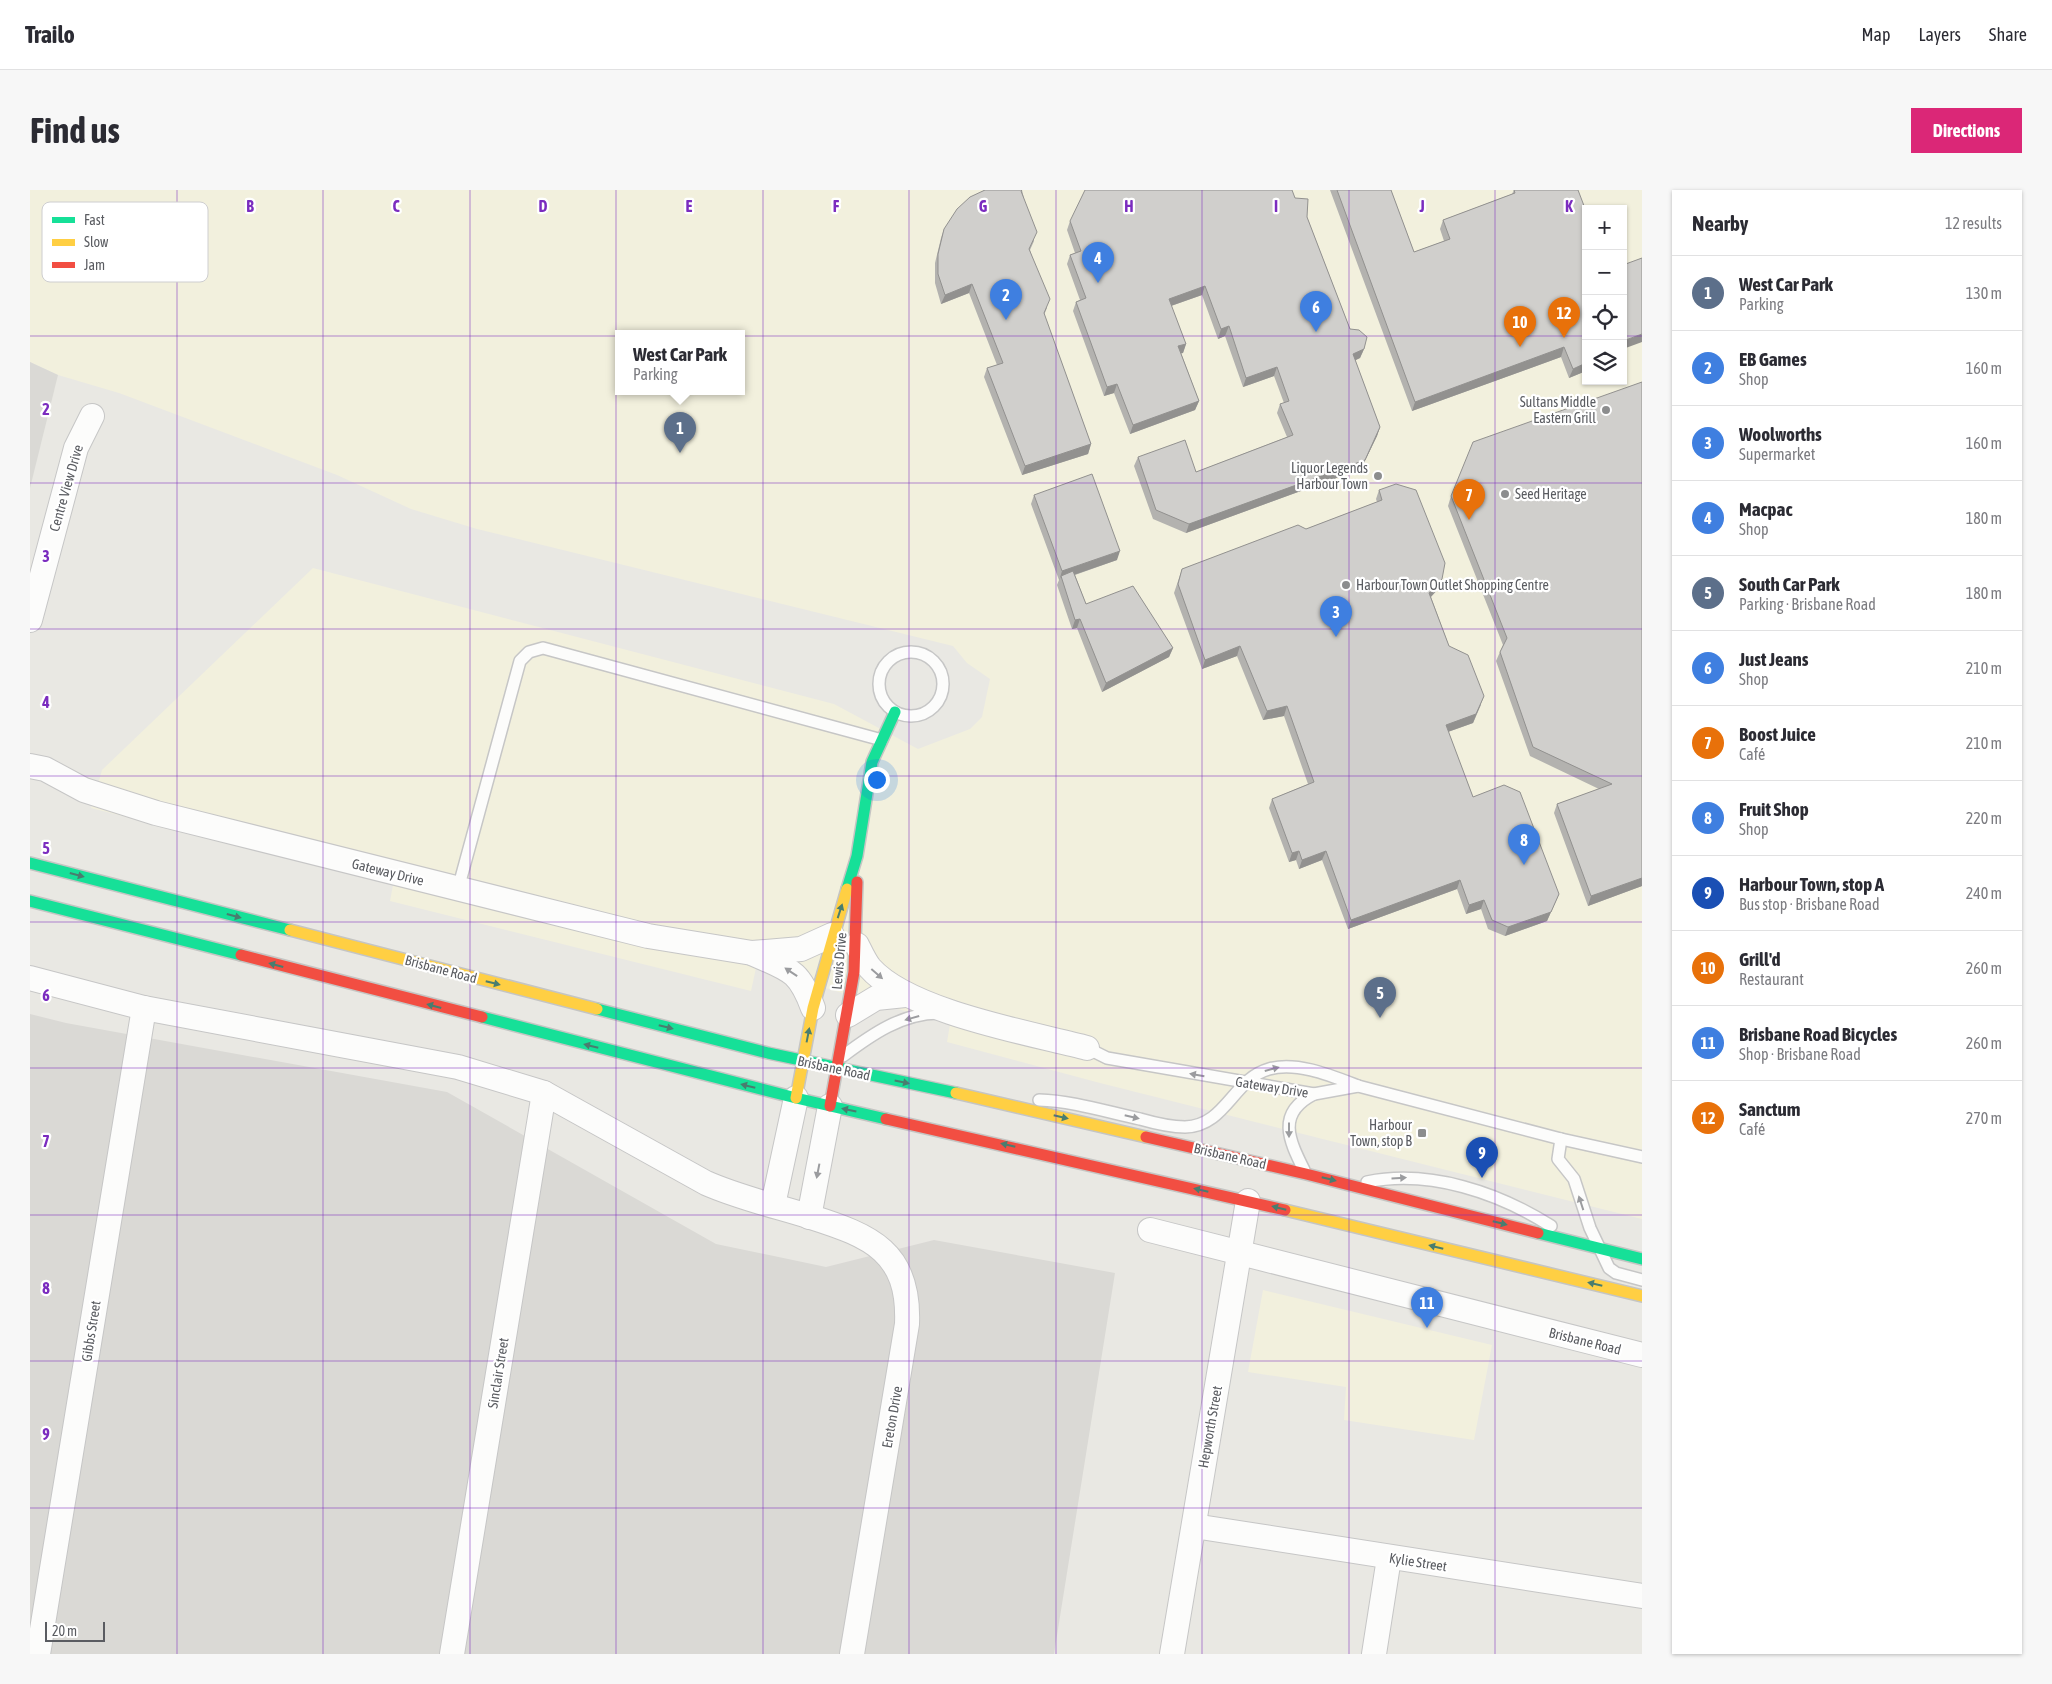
<!DOCTYPE html>
<html lang="en">
<head>
<meta charset="utf-8">
<style>
	body { margin:0; font-family:"Asap Condensed",sans-serif; background:#f7f7f7; color:#2b2b33 }
	.controls { position:absolute; right:15px; top:15px; display:grid; overflow:hidden; border-radius:0px; box-shadow:0 1px 4px #0004 }
	.controls button { width:45px; height:45px; display:grid; place-items:center; padding:0; border:0; border-bottom:1px solid #e1e1e2; background:#fff; color:#2b2b33; font:25px sans-serif }
	.scale { position:absolute; left:15px; bottom:12px; width:60px; box-sizing:border-box; padding-left:5px; border:2px solid #5a5c61; border-top:0; font-size:14px; line-height:18px; white-space:nowrap; color:#5a5c61; -webkit-text-stroke:4px #fff; paint-order:stroke }
	.you { position:absolute; left:846px; top:589px; width:18px; height:18px; margin:-12px; border:4px solid #fff; border-radius:50%; background:#1a73e8; box-shadow:0 0 0 8px #1a73e833 }
	.badge { display:grid; place-items:center; width:32px; height:32px; border-radius:50%; background:#db2777; color:#fff; font-size:16px; font-weight:700 }
	.pin { position:absolute; translate:-50% -41px; filter:drop-shadow(0 1px 2px #0008) }
	.pin::after { content:''; position:absolute; top:26px; width:18px; height:15px; background:inherit; clip-path:polygon(0 0,100% 0,50% 100%) }
	.popup { position:absolute; left:585px; top:140px; width:130px; height:65px; box-sizing:border-box; display:grid; place-content:center; border-radius:0px; background:#fff; filter:drop-shadow(0 1px 4px #0005); font-size:16px; white-space:nowrap; color:#7c7c81 }
	.popup b { font-size:19px; color:#2b2b33 }
	.popup::after { content:''; position:absolute; left:50%; top:100%; margin-left:-10px; border:10px solid transparent; border-top-color:#fff }
	.list { margin:0; padding:0; list-style:none }
	h2 { display:flex; justify-content:space-between; align-items:center; height:65px; margin:0; padding:0 20px; font-size:21px }
	h2 small { font-size:16px; font-weight:400; color:#7c7c81 }
	.list li { display:grid; grid-template-columns:32px 1fr auto; gap:15px; align-items:center; box-sizing:border-box; height:75px; padding:0 20px; border-top:1px solid #e1e1e2 }
	.list b { display:block; font-size:19px; white-space:nowrap }
	.list p { margin:0; font-size:16px; white-space:nowrap; color:#7c7c81 }
	.list em { font-size:16px; font-style:normal; color:#7c7c81 }
	.icon { flex:none; width:28px; height:28px; fill:none; stroke:currentColor; stroke-width:2; stroke-linecap:round; stroke-linejoin:round }
	.map { position:relative; flex:none; width:1612px; height:1464px; overflow:hidden; border-radius:0px }
	header { display:flex; align-items:center; gap:30px; box-sizing:border-box; height:70px; padding:0 25px; background:#fff; border-bottom:1px solid #e1e1e2 }
	header strong { font-size:24px }
	nav { display:flex; gap:28px; margin-inline-start:auto; font-size:18px }
	.intro { display:flex; align-items:center; justify-content:space-between; box-sizing:border-box; height:120px; padding:0 30px }
	h1 { margin:0; font-size:35px }
	.button { padding:12px 22px; border-radius:0px; background:#db2777; color:#fff; font-size:18px; font-weight:700 }
	main { display:flex; gap:30px; padding:0 30px }
	aside { flex:1; background:#fff; border-radius:0px; box-shadow:0 1px 4px #0004 }
	.map>svg:first-child { display:block }
	.commercial { fill:#f2f0dd; fill-rule:evenodd }
	.industrial { fill:#dad9d5 }
	.lines { fill:none; stroke-linecap:round; stroke-linejoin:round }
	.lane-casing { stroke:#c6c6c6; stroke-width:14 }
	.street-casing { stroke:#c6c6c6; stroke-width:26 }
	.fast-casing { stroke:#c5c5c3; stroke-width:14 }
	.slow-casing { stroke:#c5c5c3; stroke-width:14 }
	.jam-casing { stroke:#c5c5c3; stroke-width:14 }
	.lane { stroke:#fcfcfb; stroke-width:11 }
	.street { stroke:#fcfcfb; stroke-width:24 }
	.fast { stroke:#16e098; stroke-width:11 }
	.slow { stroke:#ffcf43; stroke-width:11 }
	.jam { stroke:#f24e42; stroke-width:11 }
	.wall { fill:#b3b2af }
	.shaded-wall { fill:#92918f }
	.building { fill:#d0cfcc; stroke:#92918f }
	.oneway { fill:#497d6f }
	.oneway2 { fill:#9b9c9f }
	.grid { fill:none; stroke:#7b2cbf; stroke-width:1; stroke-opacity:0.55 }
	.poi-dot { fill:#8c8d8e; stroke:#fff; stroke-width:2 }
	.labels { text-anchor:middle; dominant-baseline:central; stroke-width:4.5; stroke-linejoin:round; paint-order:stroke }
	.poi-label { font-size:14px; fill:#5a5c61; stroke:#fff; text-anchor:end }
	.street-label { font-size:14px; fill:#5a5c61; stroke:#fff }
	.key { fill:#fff; stroke:#ceced0; stroke-width:1 }
	.key-label { font-size:14px; fill:#5a5c61 }
	.grid-label { font-size:16px; text-anchor:middle; font-weight:bold; fill:#7b2cbf; stroke:#fff; stroke-width:4.5; stroke-linejoin:round; paint-order:stroke }
</style>
</head>
<body>
<header>
<strong>Trailo</strong>
<nav><a>Map</a><a>Layers</a><a>Share</a></nav>
</header>
<div class="intro"><h1>Find us</h1><a class="button">Directions</a></div>
<main>
<div class="map">
<svg width="1612" height="1464" viewBox="0 0 1612 1464">
	<rect width="100%" height="100%" fill="#e9e8e3"/>
	<g class="commercial">
		<path d="M0 0H1612V1029L1070 893 917 852 920 834 726 778 721 801 360 711 363 695 61 618 72 580 283 378 804 514 888 559 940 539 952 527 960 489 937 473 923 456 447 339 381 319 307 285 89 203 28 185 0 172ZM1556 19H1593V191H1556ZM589 144H711V202H589Z"/>
		<polygon points="1233,1100 1462,1155 1444,1250 1314,1230 1316,1197 1218,1182"/>
	</g>
	<g class="industrial">
		<polygon points="0,172 28,185 0,298"/>
		<polygon points="0,824 36,833 417,902 686,1054 796,1077 904,1050 1085,1083 1024,1464 0,1464"/>
	</g>
	<g class="lines">
		<g class="lane-casing">
			<g id="lane">
				<circle cx="881" cy="494" r="32"/>
				<polyline points="428,699 490,471 499,462 513,458 852,550"/>
				<polyline points="1057,858 1077,868 1284,904 1328,896 1531,949 1612,967"/>
				<path d="M813 866C841 845 872 823 909 823"/>
				<path d="M1009 910C1043 911 1077 922 1110 929 1124 933 1139 937 1155 937 1196 936 1203 889 1239 879 1267 871 1302 886 1328 896"/>
				<polyline points="1531,949 1528,969 1544,989 1560,1038 1579,1078 1586,1083 1612,1090"/>
				<path d="M1274 980C1259 950 1246 923 1284 904"/>
				<path d="M1337 992C1400 979 1469 1003 1521 1036"/>
			</g>
		</g>
		<g class="street-casing">
			<g id="street">
				<polyline points="0,430 46,258 62,226"/>
				<polyline points="0,576 15,579 54,600 126,623 618,746 722,763 771,759 802,745"/>
				<path d="M827 755C831 763 835 772 840 778 879 822 1000 843 1057 858"/>
				<path d="M724 764C760 780 769 780 783 818"/>
				<path d="M0 788 114 818 428 877 514 903 676 993C710 1008 746 1016 781 1027 841 1046 880 1062 877 1134L822 1464"/>
				<polyline points="818,825 846,808 875,805"/>
				<polyline points="743,1015 766,908"/>
				<polyline points="779,1027 800,916"/>
				<polyline points="1120,1040 1612,1165"/>
				<polyline points="1164,1336 1612,1406"/>
				<polyline points="8,1464 114,818"/>
				<polyline points="422,1464 514,903"/>
				<polyline points="1142,1464 1218,1011"/>
				<polyline points="1344,1464 1359,1368"/>
			</g>
		</g>
		<g class="fast-casing">
			<g id="fast">
				<polyline points="0,673 260,740"/>
				<polyline points="817,699 827,666 842,572 865,522"/>
				<polyline points="0,711 211,765"/>
				<polyline points="567,819 738,863 926,903"/>
				<polyline points="452,827 766,908 856,929"/>
				<polyline points="1508,1043 1612,1069"/>
			</g>
		</g>
		<g class="slow-casing">
			<g id="slow">
				<polyline points="260,740 567,819"/>
				<polyline points="926,903 1116,947"/>
				<polyline points="766,908 783,818 817,699"/>
				<polyline points="1255,1020 1612,1106"/>
			</g>
		</g>
		<g class="jam-casing">
			<g id="jam">
				<polyline points="211,765 452,827"/>
				<polyline points="800,916 824,782 827,692"/>
				<polyline points="856,929 1255,1020"/>
				<polyline points="1116,947 1276,984 1508,1043"/>
			</g>
		</g>
		<use href="#lane" class="lane"/>
		<use href="#street" class="street"/>
		<use href="#fast" class="fast"/>
		<use href="#slow" class="slow"/>
		<use href="#jam" class="jam"/>
	</g>
	<g class="wall">
		<polygon points="954,0 992,0 1004,51 1000,60 1017,118 1014,125 1061,254 1058,264 992,285 954,187 957,178 967,175 939,103 911,114 905,93 905,73 911,48 914,39"/>
		<polygon points="1300,0 1361,0 1384,62 1414,51 1410,39 1413,30 1482,4 1484,0 1556,181 1539,188 1531,167 1382,221"/>
		<polygon points="1265,8 1277,27 1320,139 1334,159 1330,168 1325,170 1350,237 1347,246 1331,279 1156,343 1123,329 1104,276 1108,267 1166,282 1257,247 1247,223 1250,214 1254,213 1244,186 1213,197 1195,146 1188,149 1172,105 1141,116 1156,154 1153,163 1151,163 1169,211 1165,220 1100,244 1084,203 1074,206 1043,121 1046,112 1050,110 1037,74 1040,65 1045,63 1037,40 1040,31"/>
		<polygon points="1612,192 1612,696 1558,716 1524,623 1527,614 1569,599 1500,566 1466,471 1473,455 1418,316 1421,306"/>
		<polygon points="1349,300 1412,389 1409,398 1401,407 1419,456 1451,515 1443,533 1418,542 1443,607 1529,704 1517,731 1475,746 1458,739 1451,719 1436,724 1427,699 1318,739 1292,670 1269,679 1266,670 1259,672 1239,618 1242,609 1278,594 1254,526 1233,530 1207,466 1172,479 1144,403 1152,379 1276,339 1347,312 1346,309"/>
		<polygon points="1004,305 1087,370 1045,385 1056,414 1143,458 1139,467 1072,502 1047,438 1042,439 1027,395 1029,390 1001,314"/>
	</g>
	<g class="shaded-wall">
		<polygon points="942,94 939,103 911,114 915,105"/>
		<polygon points="1175,96 1172,105 1135,118 1139,109"/>
		<polygon points="1199,136 1195,146 1188,149 1191,139"/>
		<polygon points="1612,144 1612,152 1593,159 1593,151"/>
		<polygon points="1156,154 1153,163 1145,165 1148,156"/>
		<polygon points="1534,157 1531,167 1382,221 1385,212"/>
		<polygon points="1334,159 1330,168 1320,173 1323,164"/>
		<polygon points="1556,173 1556,181 1539,188 1543,179"/>
		<polygon points="1247,177 1244,186 1213,197 1216,188"/>
		<polygon points="1087,194 1084,203 1074,206 1077,197"/>
		<polygon points="1169,211 1165,220 1100,244 1103,235"/>
		<polygon points="1350,237 1347,246 1331,279 1156,343 1159,334"/>
		<polygon points="1061,254 1058,264 992,285 995,276"/>
		<polygon points="1090,361 1087,370 1032,389 1031,386 1029,391 1032,381"/>
		<polygon points="1412,389 1409,398 1396,412 1399,403"/>
		<polygon points="1050,429 1047,438 1042,439 1045,430"/>
		<polygon points="1210,456 1207,466 1172,479 1175,470"/>
		<polygon points="1143,458 1139,467 1072,502 1076,493"/>
		<polygon points="1454,506 1443,533 1412,544 1416,535"/>
		<polygon points="1257,516 1254,526 1233,530 1237,521"/>
		<polygon points="1269,661 1266,670 1259,672 1262,663"/>
		<polygon points="1296,661 1292,670 1269,679 1272,670"/>
		<polygon points="1612,688 1612,696 1558,716 1561,706"/>
		<polygon points="1430,690 1427,699 1318,739 1321,730"/>
		<polygon points="1529,704 1517,731 1475,746 1478,737"/>
		<polygon points="1454,710 1451,719 1436,724 1439,715"/>
	</g>
	<g class="building">
		<polygon points="955,0 992,0 991,1 1007,42 999,59 1020,109 1014,123 1061,254 995,276 957,178 973,173 942,94 915,105 908,84 908,64 914,39 927,19 940,7"/>
		<polygon points="1055,0 1262,0 1265,8 1278,9 1277,27 1320,139 1329,140 1337,147 1334,159 1323,164 1350,237 1335,270 1159,334 1126,320 1108,267 1155,250 1166,282 1263,245 1250,214 1259,211 1247,177 1216,188 1199,136 1191,139 1175,96 1139,109 1156,154 1148,156 1169,211 1103,235 1087,194 1077,197 1046,112 1056,108 1040,65 1051,61 1040,31"/>
		<polygon points="1307,0 1361,0 1384,62 1420,49 1413,30 1485,3 1484,0 1548,0 1556,21 1556,173 1543,179 1534,157 1385,212"/>
		<polygon points="1612,68 1612,144 1593,151 1593,75"/>
		<polygon points="1612,192 1612,688 1561,706 1527,614 1582,594 1503,557 1470,462 1477,448 1421,306 1443,252"/>
		<polygon points="1062,284 1090,361 1032,381 1004,305"/>
		<polygon points="1366,294 1386,300 1415,373 1412,389 1399,403 1419,456 1438,465 1454,506 1446,524 1416,535 1443,607 1474,595 1490,602 1529,704 1521,722 1478,737 1462,730 1454,710 1439,715 1430,690 1321,730 1296,661 1272,670 1269,661 1262,663 1242,609 1284,592 1257,516 1237,521 1210,456 1175,470 1148,394 1152,379 1268,335 1276,339 1352,310 1349,300"/>
		<polygon points="1043,381 1056,414 1103,396 1143,458 1076,493 1050,429 1045,430 1031,386"/>
	</g>
	<defs><path id="oneway-solid" d="M-6-.8H1V-3.2L6.5 0L1 3.2V.8H-6Z" transform="scale(1.25)"/></defs>
	<g class="oneway">
		<use href="#oneway-solid" transform="translate(47 685) rotate(15)"/>
		<use href="#oneway-solid" transform="translate(810 721) rotate(-72)"/>
		<use href="#oneway-solid" transform="translate(204 726) rotate(15)"/>
		<use href="#oneway-solid" transform="translate(246 775) rotate(-165)"/>
		<use href="#oneway-solid" transform="translate(463 793) rotate(14)"/>
		<use href="#oneway-solid" transform="translate(404 816) rotate(-165)"/>
		<use href="#oneway-solid" transform="translate(636 837) rotate(14)"/>
		<use href="#oneway-solid" transform="translate(778 845) rotate(-79)"/>
		<use href="#oneway-solid" transform="translate(561 856) rotate(-166)"/>
		<use href="#oneway-solid" transform="translate(872 892) rotate(12)"/>
		<use href="#oneway-solid" transform="translate(718 896) rotate(-166)"/>
		<use href="#oneway-solid" transform="translate(819 920) rotate(-168)"/>
		<use href="#oneway-solid" transform="translate(1031 927) rotate(13)"/>
		<use href="#oneway-solid" transform="translate(978 955) rotate(-167)"/>
		<use href="#oneway-solid" transform="translate(1299 989) rotate(14)"/>
		<use href="#oneway-solid" transform="translate(1171 1000) rotate(-167)"/>
		<use href="#oneway-solid" transform="translate(1249 1018) rotate(-166)"/>
		<use href="#oneway-solid" transform="translate(1470 1033) rotate(14)"/>
		<use href="#oneway-solid" transform="translate(1406 1057) rotate(-166)"/>
		<use href="#oneway-solid" transform="translate(1565 1094) rotate(-167)"/>
	</g>
	<g class="oneway2">
		<use href="#oneway-solid" transform="translate(761 782) rotate(-146)"/>
		<use href="#oneway-solid" transform="translate(847 784) rotate(41)"/>
		<use href="#oneway-solid" transform="translate(882 828) rotate(164)"/>
		<use href="#oneway-solid" transform="translate(1242 879) rotate(-15)"/>
		<use href="#oneway-solid" transform="translate(1167 885) rotate(-170)"/>
		<use href="#oneway-solid" transform="translate(1102 927) rotate(13)"/>
		<use href="#oneway-solid" transform="translate(1259 940) rotate(90)"/>
		<use href="#oneway-solid" transform="translate(788 981) rotate(101)"/>
		<use href="#oneway-solid" transform="translate(1369 988) rotate(-4)"/>
		<use href="#oneway-solid" transform="translate(1551 1013) rotate(-108)"/>
	</g>
	<path class="grid" d="M147 0V1464M293 0V1464M440 0V1464M586 0V1464M733 0V1464M879 0V1464M1026 0V1464M1172 0V1464M1319 0V1464M1465 0V1464M0 146H1556M1593 146H1612M0 293H1612M0 439H1612M0 586H1612M0 732H1612M0 878H1612M0 1025H1612M0 1171H1612M0 1318H1612"/>
	<g class="poi-dot">
		<circle cx="1576" cy="220" r="5"/>
		<circle cx="1348" cy="286" r="5"/>
		<circle cx="1475" cy="304" r="5"/>
		<circle cx="1316" cy="395" r="5"/>
		<rect x="1387" y="938" width="10" height="10" rx="2.5"/>
	</g>
	<g class="labels">
		<g class="poi-label">
			<text x="1566" y="212">Sultans Middle<tspan x="1566" dy="16">Eastern Grill</tspan></text>
			<text x="1338" y="278">Liquor Legends<tspan x="1338" dy="16">Harbour Town</tspan></text>
			<text x="1485" y="304" text-anchor="start">Seed Heritage</text>
			<text x="1326" y="395" text-anchor="start">Harbour Town Outlet Shopping Centre</text>
			<text x="1382" y="935">Harbour<tspan x="1382" dy="16">Town, stop B</tspan></text>
		</g>
		<g class="street-label">
			<text transform="translate(36 298) rotate(-74)">Centre View Drive</text>
			<text transform="translate(358 682) rotate(14)">Gateway Drive</text>
			<text transform="translate(809 771) rotate(-85)">Lewis Drive</text>
			<text transform="translate(411 779) rotate(15)">Brisbane Road</text>
			<text transform="translate(804 878) rotate(12)">Brisbane Road</text>
			<text transform="translate(1242 897) rotate(9)">Gateway Drive</text>
			<text transform="translate(1200 966) rotate(13)">Brisbane Road</text>
			<text transform="translate(61 1141) rotate(-81)">Gibbs Street</text>
			<text transform="translate(1555 1151) rotate(14)">Brisbane Road</text>
			<text transform="translate(468 1183) rotate(-81)">Sinclair Street</text>
			<text transform="translate(862 1227) rotate(-80)">Ereton Drive</text>
			<text transform="translate(1180 1237) rotate(-80)">Hepworth Street</text>
			<text transform="translate(1388 1372) rotate(9)">Kylie Street</text>
		</g>
	</g>
	<rect x="12" y="12" width="166" height="80" rx="8" class="key"/>
	<rect x="22" y="27" width="23" height="6" fill="#16e098"/>
	<rect x="22" y="49" width="23" height="7" fill="#ffcf43"/>
	<rect x="22" y="72" width="23" height="6" fill="#f24e42"/>
	<g class="key-label">
		<text x="54" y="35">Fast</text>
		<text x="54" y="57">Slow</text>
		<text x="54" y="80">Jam</text>
	</g>
	<g class="grid-label">
		<text x="220" y="22">B</text>
		<text x="366" y="22">C</text>
		<text x="513" y="22">D</text>
		<text x="659" y="22">E</text>
		<text x="806" y="22">F</text>
		<text x="953" y="22">G</text>
		<text x="1099" y="22">H</text>
		<text x="1246" y="22">I</text>
		<text x="1392" y="22">J</text>
		<text x="1539" y="22">K</text>
		<text x="16" y="225">2</text>
		<text x="16" y="372">3</text>
		<text x="16" y="518">4</text>
		<text x="16" y="664">5</text>
		<text x="16" y="811">6</text>
		<text x="16" y="957">7</text>
		<text x="16" y="1104">8</text>
		<text x="16" y="1250">9</text>
	</g>
</svg>
<div class="controls">
<button>+</button>
<button>−</button>
<button><svg class="icon" aria-label="locate" viewBox="0 0 24 24"><circle cx="12" cy="12" r="6"/><path d="M12 2v4M12 18v4M2 12h4M18 12h4"/></svg></button>
<button><svg class="icon" aria-label="layers" viewBox="0 0 24 24"><path d="M12 4l9 5-9 5-9-5zM3 14l9 5 9-5"/></svg></button>
</div>
<div class="scale">20 m</div>
<div class="you"></div>
<div class="pin badge" style="left:650px;top:263px;background:#5c6f8a">1</div>
<div class="popup"><b>West Car Park</b>Parking</div>
<div class="pin badge" style="left:976px;top:130px;background:#3f7fe0">2</div>
<div class="pin badge" style="left:1306px;top:447px;background:#3f7fe0">3</div>
<div class="pin badge" style="left:1068px;top:93px;background:#3f7fe0">4</div>
<div class="pin badge" style="left:1350px;top:828px;background:#5c6f8a">5</div>
<div class="pin badge" style="left:1286px;top:142px;background:#3f7fe0">6</div>
<div class="pin badge" style="left:1439px;top:330px;background:#e8710a">7</div>
<div class="pin badge" style="left:1494px;top:675px;background:#3f7fe0">8</div>
<div class="pin badge" style="left:1452px;top:988px;background:#1a4fb4">9</div>
<div class="pin badge" style="left:1490px;top:157px;background:#e8710a">10</div>
<div class="pin badge" style="left:1397px;top:1138px;background:#3f7fe0">11</div>
<div class="pin badge" style="left:1534px;top:148px;background:#e8710a">12</div>
</div>
<aside>
<h2>Nearby<small>12 results</small></h2>
<ul class="list">
<li><span class="badge" style="background:#5c6f8a">1</span><div><b>West Car Park</b><p>Parking</p></div><em>130 m</em></li>
<li><span class="badge" style="background:#3f7fe0">2</span><div><b>EB Games</b><p>Shop</p></div><em>160 m</em></li>
<li><span class="badge" style="background:#3f7fe0">3</span><div><b>Woolworths</b><p>Supermarket</p></div><em>160 m</em></li>
<li><span class="badge" style="background:#3f7fe0">4</span><div><b>Macpac</b><p>Shop</p></div><em>180 m</em></li>
<li><span class="badge" style="background:#5c6f8a">5</span><div><b>South Car Park</b><p>Parking · Brisbane Road</p></div><em>180 m</em></li>
<li><span class="badge" style="background:#3f7fe0">6</span><div><b>Just Jeans</b><p>Shop</p></div><em>210 m</em></li>
<li><span class="badge" style="background:#e8710a">7</span><div><b>Boost Juice</b><p>Café</p></div><em>210 m</em></li>
<li><span class="badge" style="background:#3f7fe0">8</span><div><b>Fruit Shop</b><p>Shop</p></div><em>220 m</em></li>
<li><span class="badge" style="background:#1a4fb4">9</span><div><b>Harbour Town, stop A</b><p>Bus stop · Brisbane Road</p></div><em>240 m</em></li>
<li><span class="badge" style="background:#e8710a">10</span><div><b>Grill'd</b><p>Restaurant</p></div><em>260 m</em></li>
<li><span class="badge" style="background:#3f7fe0">11</span><div><b>Brisbane Road Bicycles</b><p>Shop · Brisbane Road</p></div><em>260 m</em></li>
<li><span class="badge" style="background:#e8710a">12</span><div><b>Sanctum</b><p>Café</p></div><em>270 m</em></li>
</ul>
</aside>
</main>
</body>
</html>
